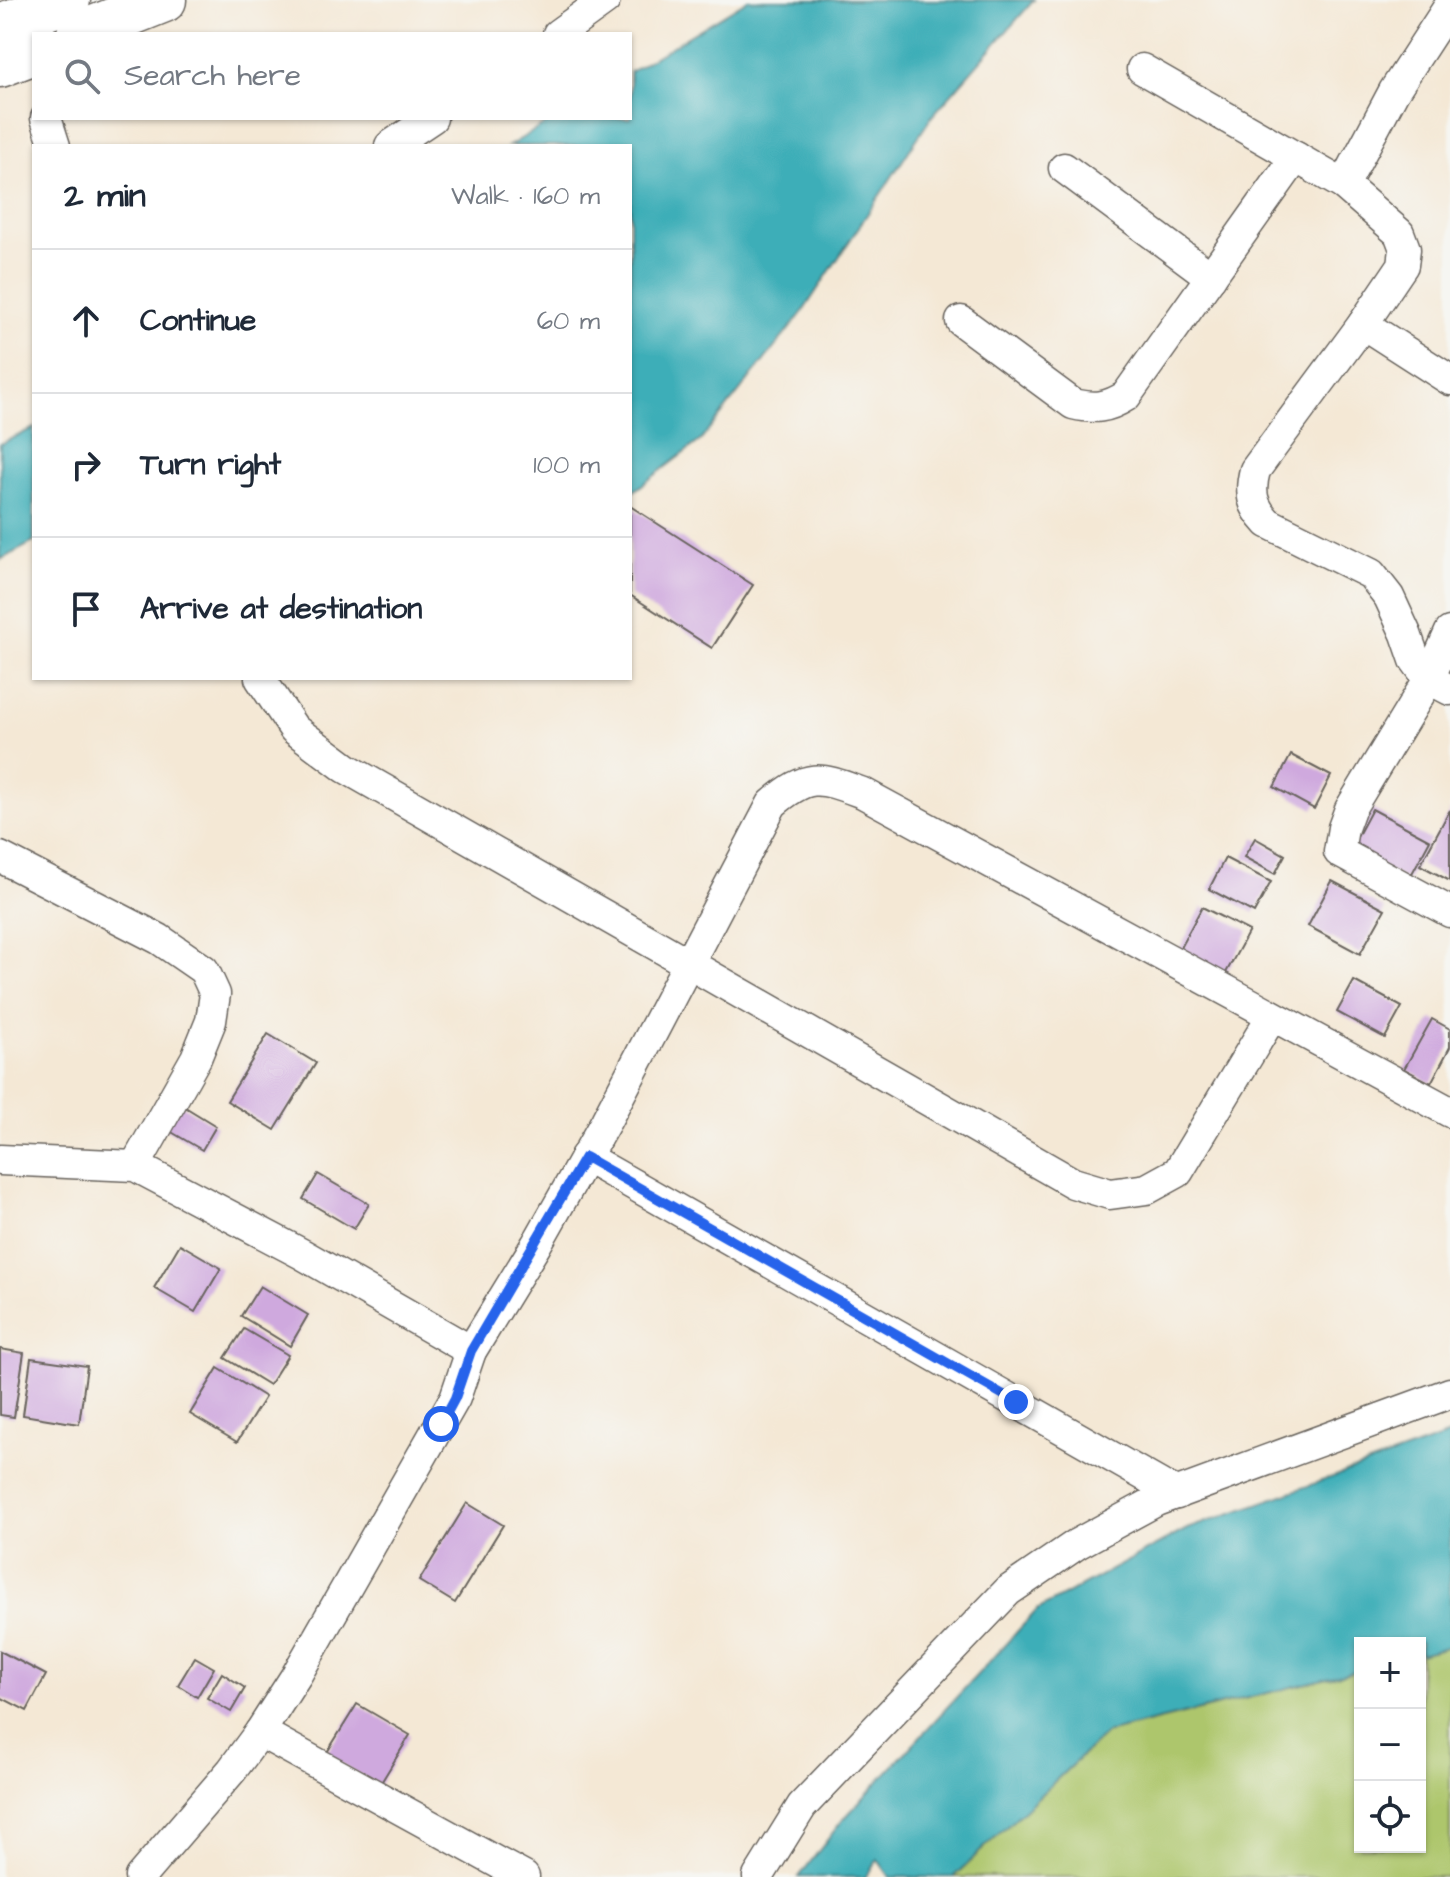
<!DOCTYPE html>
<html lang="en">
<head>
<meta charset="utf-8">
<style>
	body { margin:0; font-family:"Architects Daughter",sans-serif; background:#f2f2f3; color:#1f2937 }
	.controls { position:absolute; right:24px; bottom:24px; display:grid; overflow:hidden; border-radius:0px; box-shadow:0 2px 6px #0004 }
	.controls button { width:72px; height:72px; display:grid; place-items:center; padding:0; border:0; border-bottom:2px solid #e0e1e3; background:#fff; color:#1f2937; font:40px sans-serif }
	.stop { position:absolute; width:24px; height:24px; margin:-18px; border:6px solid #2563eb; border-radius:50%; background:#fff }
	.stop.end { background:#2563eb; border-color:#fff; box-shadow:0 2px 8px #0008 }
	.list { margin:0; padding:0; list-style:none }
	h2 { display:flex; justify-content:space-between; align-items:center; height:104px; margin:0; padding:0 32px; font-size:34px }
	h2 small { font-size:26px; font-weight:400; color:#747a83 }
	.list li { display:grid; grid-template-columns:52px 1fr auto; gap:24px; align-items:center; box-sizing:border-box; height:144px; padding:0 32px; border-top:2px solid #e0e1e3 }
	.list b { display:block; font-size:30px; white-space:nowrap }
	.list em { font-size:26px; font-style:normal; color:#747a83 }
	.icon { flex:none; width:44px; height:44px; fill:none; stroke:currentColor; stroke-width:2; stroke-linecap:round; stroke-linejoin:round }
	.map { position:relative; flex:none; width:1450px; height:1877px; overflow:hidden }
	.search { position:absolute; background:#fff; box-shadow:0 2px 6px #0004; left:32px; top:32px; width:600px; height:88px; display:flex; align-items:center; gap:20px; box-sizing:border-box; padding:0 28px; border-radius:0px; color:#747a83; font-size:30px }
	.panel { position:absolute; background:#fff; box-shadow:0 2px 6px #0004; left:32px; top:144px; width:600px; height:536px; border-radius:0px }
	.map>svg:first-child { display:block }
	.green { fill:#adc66c; stroke:#647144; stroke-width:2 }
	.water { fill:#3eaeb8; stroke:#2d656a; stroke-width:2 }
	.building { fill:#cfa9de }
	.lines { fill:none; stroke-linecap:round; stroke-linejoin:round }
	.minor-casing { stroke:#68635d; stroke-width:33 }
	.primary-casing { stroke:#68635d; stroke-width:47 }
	.minor { stroke:#fff; stroke-width:30 }
	.primary { stroke:#fff; stroke-width:44 }
	.route { stroke:#2563eb; stroke-width:10 }
</style>
</head>
<body>
<div class="map">
<svg width="1450" height="1877" viewBox="0 0 1450 1877">
	<rect width="100%" height="100%" fill="#f6f6f2"/>
	<filter id="ink" filterUnits="userSpaceOnUse"><feTurbulence type="fractalNoise" baseFrequency=".0125" numOctaves="2"/><feDisplacementMap in="SourceGraphic" scale="16" xChannelSelector="R" yChannelSelector="G"/><feConvolveMatrix kernelMatrix="1 2 1 2 8 2 1 2 1" color-interpolation-filters="sRGB"/></filter>
	<filter id="wash" filterUnits="userSpaceOnUse"><feTurbulence type="fractalNoise" baseFrequency=".006" numOctaves="4" result="noise"/><feDisplacementMap in="SourceGraphic" scale="32" xChannelSelector="R" yChannelSelector="G"/><feGaussianBlur stdDeviation="1.8" result="paint"/><feColorMatrix in="noise" values="0 0 0 0 0 0 0 0 0 0 0 0 0 0 0 0 0 1.4 0 .05"/><feComposite in="paint" operator="in"/></filter>
	<g filter="url(#wash)">
		<rect width="100%" height="100%" fill="#f4e8d5"/>
		<polygon class="green" points="1450,1646 1450,1877 953,1877 1106,1733 1360,1670 1360,1847 1420,1847 1420,1654"/>
		<g class="water">
			<polygon points="748,0 1034,0 932,116 802,313 701,440 630,494 630,146 509,146 555,118 630,118 630,72"/>
			<polygon points="34,428 34,542 0,560 0,444"/>
			<polygon points="1450,1435 1450,1646 1420,1654 1420,1643 1360,1643 1360,1670 1106,1733 953,1877 890,1877 878,1860 865,1877 799,1877 841,1822 1037,1610 1187,1529"/>
		</g>
		<g id="blocks">
			<g class="building">
				<polygon points="630,506 753,585 712,648 630,595"/>
				<polygon points="1291,755 1331,776 1314,809 1274,787"/>
				<polygon points="1372,809 1430,840 1408,881 1350,850"/>
				<polygon points="1450,810 1450,881 1420,865"/>
				<polygon points="1255,838 1285,855 1275,874 1244,857"/>
				<polygon points="1225,858 1271,882 1254,913 1209,889"/>
				<polygon points="1332,881 1385,909 1360,954 1308,926"/>
				<polygon points="1202,907 1249,931 1221,982 1175,957"/>
				<polygon points="1354,981 1402,1007 1385,1038 1337,1012"/>
				<polygon points="1432,1019 1450,1029 1450,1047 1431,1083 1404,1069"/>
				<polygon points="268,1034 316,1063 275,1130 227,1101"/>
				<polygon points="177,1102 216,1126 202,1150 163,1127"/>
				<polygon points="318,1174 369,1204 354,1229 303,1199"/>
				<polygon points="180,1244 221,1268 195,1312 154,1288"/>
				<polygon points="260,1286 308,1315 290,1346 241,1316"/>
				<polygon points="244,1329 288,1355 269,1385 225,1358"/>
				<polygon points="0,1349 24,1353 14,1417 0,1415"/>
				<polygon points="31,1358 87,1366 79,1424 23,1415"/>
				<polygon points="218,1368 265,1397 237,1442 190,1414"/>
				<polygon points="467,1503 503,1525 455,1603 419,1581"/>
				<polygon points="0,1651 46,1675 27,1711 0,1697"/>
				<polygon points="195,1657 214,1668 197,1697 178,1685"/>
				<polygon points="222,1673 245,1688 231,1712 207,1698"/>
				<polygon points="357,1704 410,1735 379,1786 326,1754"/>
			</g>
		</g>
	</g>
	<g filter="url(#ink)">
		<use href="#blocks" fill-opacity="0" stroke="#68635d" stroke-width="2"/>
		<g class="lines">
			<g class="minor-casing">
				<g id="minor">
					<polyline points="558,34 605,0"/>
					<path d="M1142 69 1344 185 1399 233 1405 249 1403 265 1363 324 1255 470C1249 493 1252 506 1268 523L1371 574 1389 597 1406 634 1415 660 1429 679 1450 690"/>
					<polyline points="46,118 55,146"/>
					<polyline points="390,146 432,118"/>
					<polyline points="1064,168 1211,277"/>
					<polyline points="1344,185 1394,91 1450,5"/>
					<path d="M961 321 1073 404C1095 409 1107 408 1126 396L1296 157"/>
					<polyline points="1363,324 1450,380"/>
					<polyline points="1450,632 1429,679 1350,809 1343,828 1339,852 1450,912"/>
					<polyline points="260,678 294,729 346,768 1073,1183 1110,1194 1147,1189 1178,1172 1272,1016"/>
					<polyline points="0,857 159,939 204,970 215,994 211,1021 196,1058 135,1166"/>
					<polyline points="585,1157 1177,1494"/>
					<polyline points="0,1160 135,1166 302,1254 471,1351"/>
					<polyline points="260,1732 524,1877"/>
					<path d="M140 1877 232 1770 260 1732 296 1676 455 1398 471 1351 536 1245 606 1121 772 804C809 772 819 777 863 793L1450 1112"/>
					<polyline points="758,1877 802,1806 1008,1591 1077,1544 1156,1501 1450,1393"/>
				</g>
			</g>
			<g class="primary-casing">
				<g id="primary">
					<polyline points="0,26 68,0"/>
					<polyline points="79,34 164,0"/>
					<polyline points="0,65 34,52"/>
				</g>
			</g>
			<use href="#minor" class="minor"/>
			<use href="#primary" class="primary"/>
		</g>
	</g>
	<g class="lines" filter="url(#ink)">
		<polyline class="route" points="441,1424 455,1398 471,1351 585,1157 1016,1402"/>
	</g>
</svg>
<div class="controls">
<button>+</button>
<button>−</button>
<button><svg class="icon" aria-label="locate" viewBox="0 0 24 24"><circle cx="12" cy="12" r="6"/><path d="M12 2v4M12 18v4M2 12h4M18 12h4"/></svg></button>
</div>
<div class="stop" style="left:441px;top:1424px"></div>
<div class="stop end" style="left:1016px;top:1402px"></div>
<div class="search"><svg class="icon" aria-label="search" viewBox="0 0 24 24"><circle cx="10" cy="10" r="6"/><path d="M15 15l6 6"/></svg>Search here</div>
<section class="panel">
<h2>2 min<small>Walk · 160 m</small></h2>
<ul class="list">
<li><svg class="icon" aria-label="ahead" viewBox="0 0 24 24"><path d="M12 20V5M6 11l6-6 6 6"/></svg><div><b>Continue</b></div><em>60 m</em></li>
<li><svg class="icon" aria-label="right" viewBox="0 0 24 24"><path d="M7 20v-9h11M14 6l5 5-5 5"/></svg><div><b>Turn right</b></div><em>100 m</em></li>
<li><svg class="icon" aria-label="arrive" viewBox="0 0 24 24"><path d="M6 21V4h12l-3 4 3 4H6"/></svg><div><b>Arrive at destination</b></div></li>
</ul>
</section>
</div>
</body>
</html>
